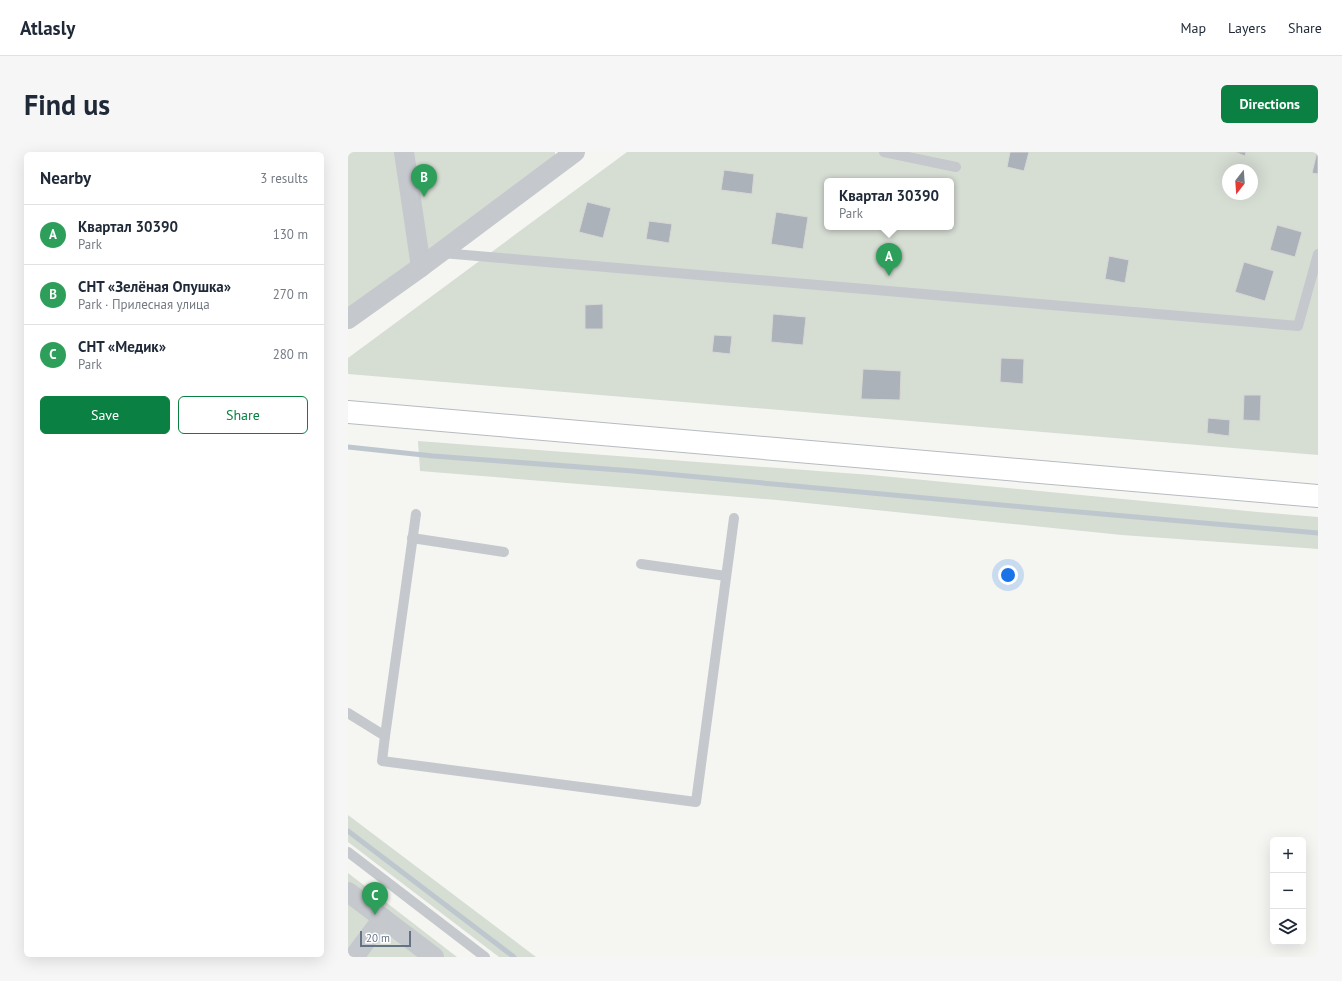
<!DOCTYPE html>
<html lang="en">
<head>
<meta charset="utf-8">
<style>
	body { margin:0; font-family:"PT Sans",sans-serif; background:#f6f6f7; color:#1f2937 }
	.controls { position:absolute; right:12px; bottom:12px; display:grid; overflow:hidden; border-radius:6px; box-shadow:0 4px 16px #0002 }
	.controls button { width:36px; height:36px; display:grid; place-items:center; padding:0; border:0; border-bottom:1px solid #e0e1e3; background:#fff; color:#1f2937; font:20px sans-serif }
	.compass { position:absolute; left:874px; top:12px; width:36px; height:36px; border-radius:50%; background:#fff; box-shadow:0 4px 16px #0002; rotate:197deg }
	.scale { position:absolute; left:12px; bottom:10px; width:51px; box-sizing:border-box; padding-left:4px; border:2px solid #637284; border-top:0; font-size:11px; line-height:14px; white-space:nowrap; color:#637284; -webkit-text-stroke:3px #fff; paint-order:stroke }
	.you { position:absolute; left:660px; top:423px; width:14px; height:14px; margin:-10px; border:3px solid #fff; border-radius:50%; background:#1a73e8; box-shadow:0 0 0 6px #1a73e833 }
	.badge { display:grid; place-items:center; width:26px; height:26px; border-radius:50%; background:#0b8043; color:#fff; font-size:13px; font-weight:700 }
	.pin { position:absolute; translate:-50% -33px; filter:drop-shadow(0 1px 2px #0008) }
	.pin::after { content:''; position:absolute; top:21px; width:14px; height:12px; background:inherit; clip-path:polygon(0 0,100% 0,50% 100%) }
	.popup { position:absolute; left:476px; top:26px; width:130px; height:52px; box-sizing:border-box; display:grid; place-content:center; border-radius:6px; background:#fff; filter:drop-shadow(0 1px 3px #0005); font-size:13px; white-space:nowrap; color:#747a83 }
	.popup b { font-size:15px; color:#1f2937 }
	.popup::after { content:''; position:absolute; left:50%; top:100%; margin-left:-8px; border:8px solid transparent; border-top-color:#fff }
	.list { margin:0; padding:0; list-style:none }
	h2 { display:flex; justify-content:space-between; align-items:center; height:52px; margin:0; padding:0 16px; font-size:17px }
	h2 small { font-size:13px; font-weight:400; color:#747a83 }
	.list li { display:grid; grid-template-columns:26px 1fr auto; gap:12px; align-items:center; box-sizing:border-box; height:60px; padding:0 16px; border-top:1px solid #e0e1e3 }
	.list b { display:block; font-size:15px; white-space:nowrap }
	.list p { margin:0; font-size:13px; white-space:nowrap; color:#747a83 }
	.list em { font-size:13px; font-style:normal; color:#747a83 }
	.actions { display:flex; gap:8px; padding:12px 16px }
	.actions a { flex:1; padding:9px 0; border:1px solid #0b8043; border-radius:6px; text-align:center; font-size:14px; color:#0b8043 }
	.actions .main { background:#0b8043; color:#fff }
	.icon { flex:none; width:22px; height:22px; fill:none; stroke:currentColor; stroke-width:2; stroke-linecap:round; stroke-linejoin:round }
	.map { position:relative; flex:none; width:970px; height:805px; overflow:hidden; border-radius:6px }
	header { display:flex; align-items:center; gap:24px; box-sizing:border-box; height:56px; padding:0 20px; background:#fff; border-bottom:1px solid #e0e1e3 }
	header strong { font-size:19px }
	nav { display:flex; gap:22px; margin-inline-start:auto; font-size:14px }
	.intro { display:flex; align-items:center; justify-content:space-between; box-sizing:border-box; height:96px; padding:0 24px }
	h1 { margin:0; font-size:28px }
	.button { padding:10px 18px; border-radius:6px; background:#0b8043; color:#fff; font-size:14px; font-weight:700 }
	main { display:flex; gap:24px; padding:0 24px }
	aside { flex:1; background:#fff; border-radius:6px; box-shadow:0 4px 16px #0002 }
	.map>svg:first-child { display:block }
	.green { fill:#d6ddd3; fill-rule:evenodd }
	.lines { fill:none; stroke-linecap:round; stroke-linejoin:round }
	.stream { stroke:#bec7ce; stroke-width:5 }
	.building { fill:#abb2b9; stroke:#d7d7d5 }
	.secondary-casing { stroke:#b7bbc0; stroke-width:24 }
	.lane { stroke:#c5c8cc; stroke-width:10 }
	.street { stroke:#c5c8cc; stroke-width:20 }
	.secondary { stroke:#fff; stroke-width:22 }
</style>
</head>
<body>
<header>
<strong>Atlasly</strong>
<nav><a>Map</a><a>Layers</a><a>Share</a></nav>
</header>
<div class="intro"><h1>Find us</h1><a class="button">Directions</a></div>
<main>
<aside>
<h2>Nearby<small>3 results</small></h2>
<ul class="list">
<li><span class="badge" style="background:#2e9e5b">A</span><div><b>Квартал 30390</b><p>Park</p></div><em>130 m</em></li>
<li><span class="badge" style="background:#2e9e5b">B</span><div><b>СНТ «Зелёная Опушка»</b><p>Park · Прилесная улица</p></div><em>270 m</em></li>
<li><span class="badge" style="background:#2e9e5b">C</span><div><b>СНТ «Медик»</b><p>Park</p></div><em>280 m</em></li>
</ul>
<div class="actions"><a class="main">Save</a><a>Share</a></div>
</aside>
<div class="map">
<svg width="970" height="805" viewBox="0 0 970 805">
	<rect width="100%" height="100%" fill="#f5f6f2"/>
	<g class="green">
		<polygon points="0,0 207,0 207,4 0,157"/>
		<path d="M279 0H970V303L0 222V206ZM880 18H904V42H880ZM479 29H603V75H479Z"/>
		<polygon points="70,289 523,323 910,360 970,365 970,397 774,383 429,348 72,319"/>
		<polygon points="0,664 0,663 188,805 151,805 0,690"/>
		<polygon points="0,721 109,805 0,805"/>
	</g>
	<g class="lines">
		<g class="stream">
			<polyline points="0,295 85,304 285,319 697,357 970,381"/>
			<polyline points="0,679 166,805"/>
		</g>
	</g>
	<g class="building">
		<polygon points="662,0 681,0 676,19 659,15"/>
		<polygon points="887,0 898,0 897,4"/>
		<polygon points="969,0 970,0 970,22 964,21"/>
		<polygon points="376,18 406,22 404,42 373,38"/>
		<polygon points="239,50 263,56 255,86 231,80"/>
		<polygon points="428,60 460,65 455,97 423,92"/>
		<polygon points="301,69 324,72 321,91 298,87"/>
		<polygon points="929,73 954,80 947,105 922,98"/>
		<polygon points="761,104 781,108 777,131 757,127"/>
		<polygon points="896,110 926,119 917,149 887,140"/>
		<polygon points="255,152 255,177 237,177 237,153"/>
		<polygon points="425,162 458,165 455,193 423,190"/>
		<polygon points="366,183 384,184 382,202 364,200"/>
		<polygon points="653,206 676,207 675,232 652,230"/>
		<polygon points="515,217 553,219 552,248 513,247"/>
		<polygon points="896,243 913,243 912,269 895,268"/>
		<polygon points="860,266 882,268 881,284 859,281"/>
	</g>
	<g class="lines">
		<g class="secondary-casing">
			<polyline id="secondary" points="0,260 970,344"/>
		</g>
		<g class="lane">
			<polyline points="536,0 608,15"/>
			<polyline points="94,101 950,174 970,102"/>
			<polyline points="64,386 156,400"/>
			<polyline points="293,412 378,424"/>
			<polyline points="0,561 37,584 34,609 348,650 386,366"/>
			<polyline points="37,584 68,362"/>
			<polyline points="0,700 137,805"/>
		</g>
		<g class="street">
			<polyline points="56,0 73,115"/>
			<polyline points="0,167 73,115 227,0"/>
			<polyline points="0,740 86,805"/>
			<polyline points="6,805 35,766"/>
		</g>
		<use href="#secondary" class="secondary"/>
	</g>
</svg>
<div class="controls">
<button>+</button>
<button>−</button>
<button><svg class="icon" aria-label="layers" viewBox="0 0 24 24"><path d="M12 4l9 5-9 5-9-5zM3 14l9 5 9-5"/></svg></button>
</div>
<svg class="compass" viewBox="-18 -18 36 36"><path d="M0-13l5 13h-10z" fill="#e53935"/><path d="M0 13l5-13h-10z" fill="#747a83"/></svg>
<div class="scale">20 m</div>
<div class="you"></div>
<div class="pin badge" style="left:541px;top:124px;background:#2e9e5b">A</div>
<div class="popup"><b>Квартал 30390</b>Park</div>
<div class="pin badge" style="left:76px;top:45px;background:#2e9e5b">B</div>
<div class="pin badge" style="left:27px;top:763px;background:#2e9e5b">C</div>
</div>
</main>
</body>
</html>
